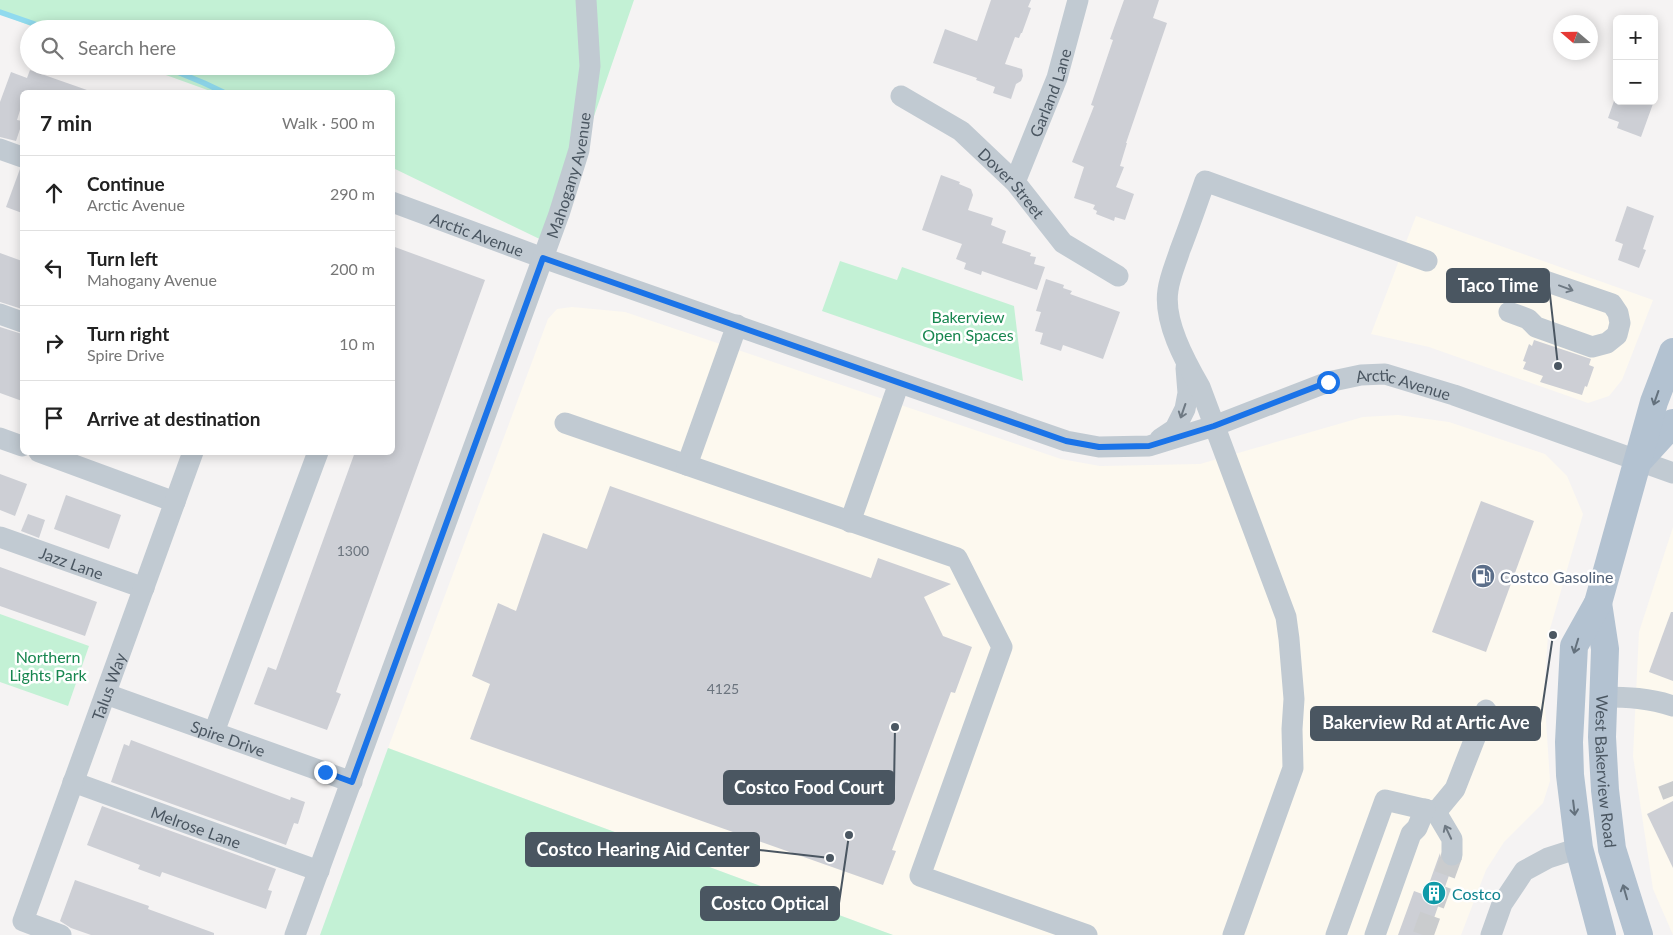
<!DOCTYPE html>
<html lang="en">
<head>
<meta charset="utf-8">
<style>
	body { margin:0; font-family:Lato,sans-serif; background:#f6f6f6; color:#222 }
	.controls { position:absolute; right:15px; top:15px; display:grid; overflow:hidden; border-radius:8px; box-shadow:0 2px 12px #0003 }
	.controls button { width:45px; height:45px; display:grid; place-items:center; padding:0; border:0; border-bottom:1px solid #e0e0e0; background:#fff; color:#222; font:25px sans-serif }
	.compass { position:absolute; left:1553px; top:15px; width:45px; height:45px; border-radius:50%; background:#fff; box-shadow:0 2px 12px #0003; rotate:290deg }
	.stop { position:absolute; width:15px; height:15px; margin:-11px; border:4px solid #1a73e8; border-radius:50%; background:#fff }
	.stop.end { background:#1a73e8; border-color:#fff; box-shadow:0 1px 5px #0008 }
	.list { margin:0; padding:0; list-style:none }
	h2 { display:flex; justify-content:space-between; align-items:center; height:65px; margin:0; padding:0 20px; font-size:21px }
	h2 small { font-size:16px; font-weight:400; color:#767676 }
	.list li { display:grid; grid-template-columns:32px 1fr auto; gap:15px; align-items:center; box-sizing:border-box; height:75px; padding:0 20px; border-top:1px solid #e0e0e0 }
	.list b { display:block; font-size:19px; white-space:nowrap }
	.list p { margin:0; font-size:16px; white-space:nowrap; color:#767676 }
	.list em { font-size:16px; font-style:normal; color:#767676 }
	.icon { flex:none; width:28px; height:28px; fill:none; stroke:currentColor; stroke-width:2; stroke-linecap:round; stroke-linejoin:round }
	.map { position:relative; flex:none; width:1673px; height:935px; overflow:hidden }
	.search { position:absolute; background:#fff; box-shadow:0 2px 12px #0003; left:20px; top:20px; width:375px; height:55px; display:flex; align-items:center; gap:12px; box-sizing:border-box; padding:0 18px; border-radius:28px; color:#767676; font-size:19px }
	.panel { position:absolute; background:#fff; box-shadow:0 2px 12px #0003; left:20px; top:90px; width:375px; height:365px; border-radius:8px }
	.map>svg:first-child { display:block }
	.commercial { fill:#fdf9ef }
	.green { fill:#c3f1d5 }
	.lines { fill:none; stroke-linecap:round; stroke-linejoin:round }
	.stream { stroke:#90daee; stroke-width:5.5 }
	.building { fill:#cdcfd5 }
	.minor-tunnel { stroke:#caccce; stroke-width:21; stroke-dasharray:21 11; stroke-linecap:butt }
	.minor { stroke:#c1cad2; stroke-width:21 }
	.major { stroke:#b3c2d1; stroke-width:28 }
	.oneway { stroke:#6e7983 }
	.oneway2 { stroke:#64717d }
	.route { stroke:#1a73e8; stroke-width:6 }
	.labels { text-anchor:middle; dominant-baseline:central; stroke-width:5; stroke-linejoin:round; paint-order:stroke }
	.number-label { font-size:14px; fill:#6b747e }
	.street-label { font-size:16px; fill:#4a5661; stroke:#fff }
	.park-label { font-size:16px; fill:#17864f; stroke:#fff }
	.service-label { font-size:16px; fill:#4e5e75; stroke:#fff; text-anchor:start }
	.culture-label { font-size:16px; fill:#0d838f; stroke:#fff; text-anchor:start }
	.leader { fill:none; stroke:#4a5661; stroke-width:2 }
	.callout-dot { fill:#4a5661; stroke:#fff; stroke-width:2 }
	.callout { fill:#4a5661; stroke:#4a5661; stroke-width:2 }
	.callout-label { font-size:18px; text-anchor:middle; font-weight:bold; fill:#fff }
</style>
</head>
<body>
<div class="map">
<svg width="1673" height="935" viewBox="0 0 1673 935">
	<rect width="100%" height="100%" fill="#f5f3f3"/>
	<g class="commercial">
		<polygon points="1416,216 1653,300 1622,380 1609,396 1588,403 1429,347 1371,334"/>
		<polygon points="572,307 625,312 1061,459 1100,466 1200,464 1363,417 1398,415 1449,422 1545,454 1567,476 1583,514 1548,636 1544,690 1550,781 1543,803 1504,842 1486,870 1461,935 893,935 388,748 548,319 557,309"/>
		<polygon points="1673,527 1673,935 1653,889 1633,756 1639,632"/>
	</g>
	<g class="green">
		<polygon points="0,0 634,0 550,244 393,168 392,92 213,92 141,66 386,66 386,29 39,29 0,14"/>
		<polygon points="840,261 897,280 902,267 1014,306 1023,381 822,311"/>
		<polygon points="0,614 89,646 68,706 0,682"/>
		<polygon points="388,748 893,935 320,935"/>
	</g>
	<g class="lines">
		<g class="stream">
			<polyline points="0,12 49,29"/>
			<polyline points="163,66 204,83 223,92"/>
		</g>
	</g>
	<g class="building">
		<polygon points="991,0 1031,0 1028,7 1031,8 1022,33 1021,33 1019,38 1015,37 1005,64 1022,69 1023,76 1021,81 1016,84 1011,99 993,93 995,87 976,80 977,78 933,63 945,29 977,41"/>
		<polygon points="1124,0 1159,0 1153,18 1167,23 1126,143 1127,143 1120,166 1124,167 1116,187 1134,194 1125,220 1115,217 1114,221 1096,214 1097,211 1093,209 1095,205 1074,198 1084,167 1072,162 1094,106 1091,105 1113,40 1110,39"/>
		<polygon points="30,70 87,90 87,92 22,92 22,104 17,120 22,121 22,123 16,141 0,137 0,102 11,72 27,78"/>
		<polygon points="1614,101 1654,101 1641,137 1617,128 1619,122 1608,118"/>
		<polygon points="20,169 22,169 22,213 6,207"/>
		<polygon points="941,175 960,182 959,184 971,189 973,195 968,210 993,218 991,225 1006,231 1002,243 1031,253 1030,256 1036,257 1034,264 1045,267 1037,290 982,271 981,275 964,269 966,263 956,259 962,244 922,230"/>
		<polygon points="1627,206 1654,216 1643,249 1646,250 1639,268 1618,260 1623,244 1615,241"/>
		<polygon points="392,246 485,280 336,692 341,694 327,730 254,704 268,667 276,670 355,452 392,452"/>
		<polygon points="0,253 22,261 22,309 0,302"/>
		<polygon points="1046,279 1064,285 1063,288 1072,291 1070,294 1120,312 1103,359 1063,345 1061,351 1040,344 1043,333 1035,331 1041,312 1036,311"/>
		<polygon points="0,327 22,334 22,401 0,393"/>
		<polygon points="1534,340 1591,359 1589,365 1594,367 1587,387 1585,386 1582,395 1540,382 1543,376 1523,369 1526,362 1523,361 1529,344 1532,346"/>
		<polygon points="0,474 27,484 15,516 0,510"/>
		<polygon points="610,486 871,578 878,558 951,584 924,597 943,636 972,647 955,693 951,692 892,850 896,851 883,885 470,739 490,684 472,676 498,603 516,611 543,533 587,549"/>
		<polygon points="66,495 121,515 109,549 54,529"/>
		<polygon points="1481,501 1534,521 1486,652 1432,632"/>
		<polygon points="28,514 45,520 39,538 21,531"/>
		<polygon points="0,567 97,602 85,636 0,606"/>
		<polygon points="1671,612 1673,612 1673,681 1649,672"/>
		<polygon points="131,740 290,800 291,797 305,802 298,824 294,823 286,845 111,782 124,744 129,746"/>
		<polygon points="1673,801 1673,868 1647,814"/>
		<polygon points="102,806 276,869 268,890 272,891 266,909 162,872 160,877 138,869 140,865 87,845"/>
		<polygon points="1440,853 1441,862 1446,866 1452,867 1428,935 1398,935 1414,891 1425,895"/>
		<polygon points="75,880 149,906 148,909 214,933 214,935 91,935 71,928 60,921"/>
	</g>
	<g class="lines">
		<g class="minor-tunnel">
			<polyline points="1668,783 1673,796"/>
			<polyline points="1423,935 1452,855"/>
		</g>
		<g class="minor">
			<path id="s1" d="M901 96 961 131 1015 182 1063 243 1118 276"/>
			<polyline points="0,149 22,157"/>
			<path id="s2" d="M1015 182 1057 78 1078 0"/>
			<path id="s3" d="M392 202 543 258 1066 441 1099 447 1149 446 1214 426 1328 382 1361 375 1385 374 1454 395 1673 473"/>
			<polyline points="1509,312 1528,319 1536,327 1592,347 1607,343 1617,335 1620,323 1618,313 1612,304 1542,280 1519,283"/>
			<polyline points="0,314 22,322"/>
			<polyline points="565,423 957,558 1002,647 920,876 1087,935"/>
			<polyline points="0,438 22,446"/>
			<polyline points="1160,439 1175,429 1185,409 1188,393 1186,368"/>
			<polyline points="39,452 175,502"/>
			<polyline points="687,465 737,325"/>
			<polyline points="850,522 899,383"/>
			<path id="s4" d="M0 537 144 588"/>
			<path id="s5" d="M106 694 352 782"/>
			<path d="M1603 697C1627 697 1650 698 1673 706"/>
			<polyline points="214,732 318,452"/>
			<path id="s6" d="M73 782 319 871"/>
			<polyline points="1436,812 1452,839 1452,855"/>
			<path id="s7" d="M61 935 23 921 193 452"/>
			<path id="s8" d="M295 935 559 214 579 150 590 66 586 0"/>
			<path d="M1233 935 1293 768 1292 729 1294 699 1289 639 1286 617 1200 387C1185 361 1163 321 1168 290 1170 276 1176 263 1180 250 1189 227 1197 204 1205 181L1427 261"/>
			<polyline points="1336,935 1385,800 1436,812 1455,789 1486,710"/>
			<polyline points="1375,935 1411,834 1417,828 1425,809"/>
			<polyline points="1491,935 1502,904 1524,871 1548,858 1579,848"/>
		</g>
		<g class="major">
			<polyline points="1641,458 1673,423"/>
			<path id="s9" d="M1598 603 1605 649 1602 737 1605 790 1612 849 1639 935"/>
			<polyline points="1602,935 1579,848 1570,775 1569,742 1574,646 1598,603 1654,402 1673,352"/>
		</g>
	</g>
	<defs><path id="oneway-shaft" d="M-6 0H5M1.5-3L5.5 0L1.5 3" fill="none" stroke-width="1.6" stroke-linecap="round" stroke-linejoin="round" transform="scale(1.25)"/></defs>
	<g class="oneway">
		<use href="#oneway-shaft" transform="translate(1566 288) rotate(20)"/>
		<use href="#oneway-shaft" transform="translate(1183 411) rotate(109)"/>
		<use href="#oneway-shaft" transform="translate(1448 832) rotate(-115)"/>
	</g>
	<g class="oneway2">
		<use href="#oneway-shaft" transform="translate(1656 398) rotate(109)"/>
		<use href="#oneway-shaft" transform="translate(1576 646) rotate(107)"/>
		<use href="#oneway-shaft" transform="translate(1574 808) rotate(83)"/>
		<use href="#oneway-shaft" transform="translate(1625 892) rotate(-106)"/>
	</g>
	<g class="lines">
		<polyline class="route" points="325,772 352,782 543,258 1066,441 1099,447 1149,446 1214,426 1328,382"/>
	</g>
	<defs>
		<g id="fuel-disc" transform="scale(1.25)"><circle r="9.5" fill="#5c6f8a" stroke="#fff"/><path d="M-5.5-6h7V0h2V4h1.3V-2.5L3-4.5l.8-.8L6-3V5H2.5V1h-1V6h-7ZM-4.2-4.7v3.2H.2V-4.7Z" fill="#fff"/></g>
		<g id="building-disc" transform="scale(1.25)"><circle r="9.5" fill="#0f9aa8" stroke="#fff"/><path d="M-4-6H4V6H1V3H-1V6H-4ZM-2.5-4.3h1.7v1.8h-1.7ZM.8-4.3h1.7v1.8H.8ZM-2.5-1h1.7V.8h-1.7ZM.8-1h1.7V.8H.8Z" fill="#fff"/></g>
	</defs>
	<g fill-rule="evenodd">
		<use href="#fuel-disc" x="1483" y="576"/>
		<use href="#building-disc" x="1434" y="893"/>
	</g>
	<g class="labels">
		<g class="number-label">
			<text x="353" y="550">1300</text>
			<text x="723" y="688">4125</text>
		</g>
		<g class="street-label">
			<text stroke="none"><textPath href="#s2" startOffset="96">Garland Lane</textPath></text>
			<text stroke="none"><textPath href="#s8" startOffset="808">Mahogany Avenue</textPath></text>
			<text stroke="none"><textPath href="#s1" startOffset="142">Dover Street</textPath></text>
			<text stroke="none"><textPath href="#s3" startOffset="91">Arctic Avenue</textPath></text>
			<text stroke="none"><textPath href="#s3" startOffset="1066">Arctic Avenue</textPath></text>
			<text stroke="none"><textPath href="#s4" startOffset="76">Jazz Lane</textPath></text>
			<text stroke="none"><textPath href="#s7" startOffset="290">Talus Way</textPath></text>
			<text stroke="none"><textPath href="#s5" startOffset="130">Spire Drive</textPath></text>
			<text stroke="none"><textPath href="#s9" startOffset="169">West Bakerview Road</textPath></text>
			<text stroke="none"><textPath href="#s6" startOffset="131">Melrose Lane</textPath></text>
		</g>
		<g class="park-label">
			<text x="968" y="316">Bakerview<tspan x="968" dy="18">Open Spaces</tspan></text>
			<text x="48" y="656">Northern<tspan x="48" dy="18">Lights Park</tspan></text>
		</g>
		<g class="service-label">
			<text x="1500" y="576">Costco Gasoline</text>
		</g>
		<g class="culture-label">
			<text x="1452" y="893">Costco</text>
		</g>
	</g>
	<path class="leader" d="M1558 366L1549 286M1553 635L1540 723M895 727L894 787M830 858L759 850M849 835L839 903"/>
	<g class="callout-dot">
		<circle cx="1558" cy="366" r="5"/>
		<circle cx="1553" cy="635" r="5"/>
		<circle cx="895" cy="727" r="5"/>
		<circle cx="830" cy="858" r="5"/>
		<circle cx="849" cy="835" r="5"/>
	</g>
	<g class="callout">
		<rect x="1447" y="269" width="102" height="33" rx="5"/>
		<rect x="1311" y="707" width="229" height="33" rx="5"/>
		<rect x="724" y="771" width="170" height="33" rx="5"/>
		<rect x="526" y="833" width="233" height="33" rx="5"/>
		<rect x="701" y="887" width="138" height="33" rx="5"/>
	</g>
	<g class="callout-label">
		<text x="1498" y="292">Taco Time</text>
		<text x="1426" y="729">Bakerview Rd at Artic Ave</text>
		<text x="809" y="794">Costco Food Court</text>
		<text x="643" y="856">Costco Hearing Aid Center</text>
		<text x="770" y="910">Costco Optical</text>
	</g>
</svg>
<div class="controls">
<button>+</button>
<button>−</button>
</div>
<svg class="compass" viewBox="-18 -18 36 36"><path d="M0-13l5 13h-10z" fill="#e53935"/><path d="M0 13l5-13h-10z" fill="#767676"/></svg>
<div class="stop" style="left:1328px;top:382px"></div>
<div class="stop end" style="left:325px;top:772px"></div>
<div class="search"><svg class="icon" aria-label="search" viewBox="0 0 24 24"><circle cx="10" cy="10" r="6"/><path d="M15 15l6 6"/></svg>Search here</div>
<section class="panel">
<h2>7 min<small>Walk · 500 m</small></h2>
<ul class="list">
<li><svg class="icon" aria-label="ahead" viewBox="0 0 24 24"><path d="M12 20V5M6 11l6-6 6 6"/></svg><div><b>Continue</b><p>Arctic Avenue</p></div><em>290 m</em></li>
<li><svg class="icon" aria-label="left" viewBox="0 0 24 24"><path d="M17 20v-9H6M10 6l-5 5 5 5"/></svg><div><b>Turn left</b><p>Mahogany Avenue</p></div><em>200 m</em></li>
<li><svg class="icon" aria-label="right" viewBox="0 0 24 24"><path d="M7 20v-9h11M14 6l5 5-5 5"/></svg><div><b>Turn right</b><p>Spire Drive</p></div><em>10 m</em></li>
<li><svg class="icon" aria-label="arrive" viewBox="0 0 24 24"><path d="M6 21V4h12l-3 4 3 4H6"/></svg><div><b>Arrive at destination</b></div></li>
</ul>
</section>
</div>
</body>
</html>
